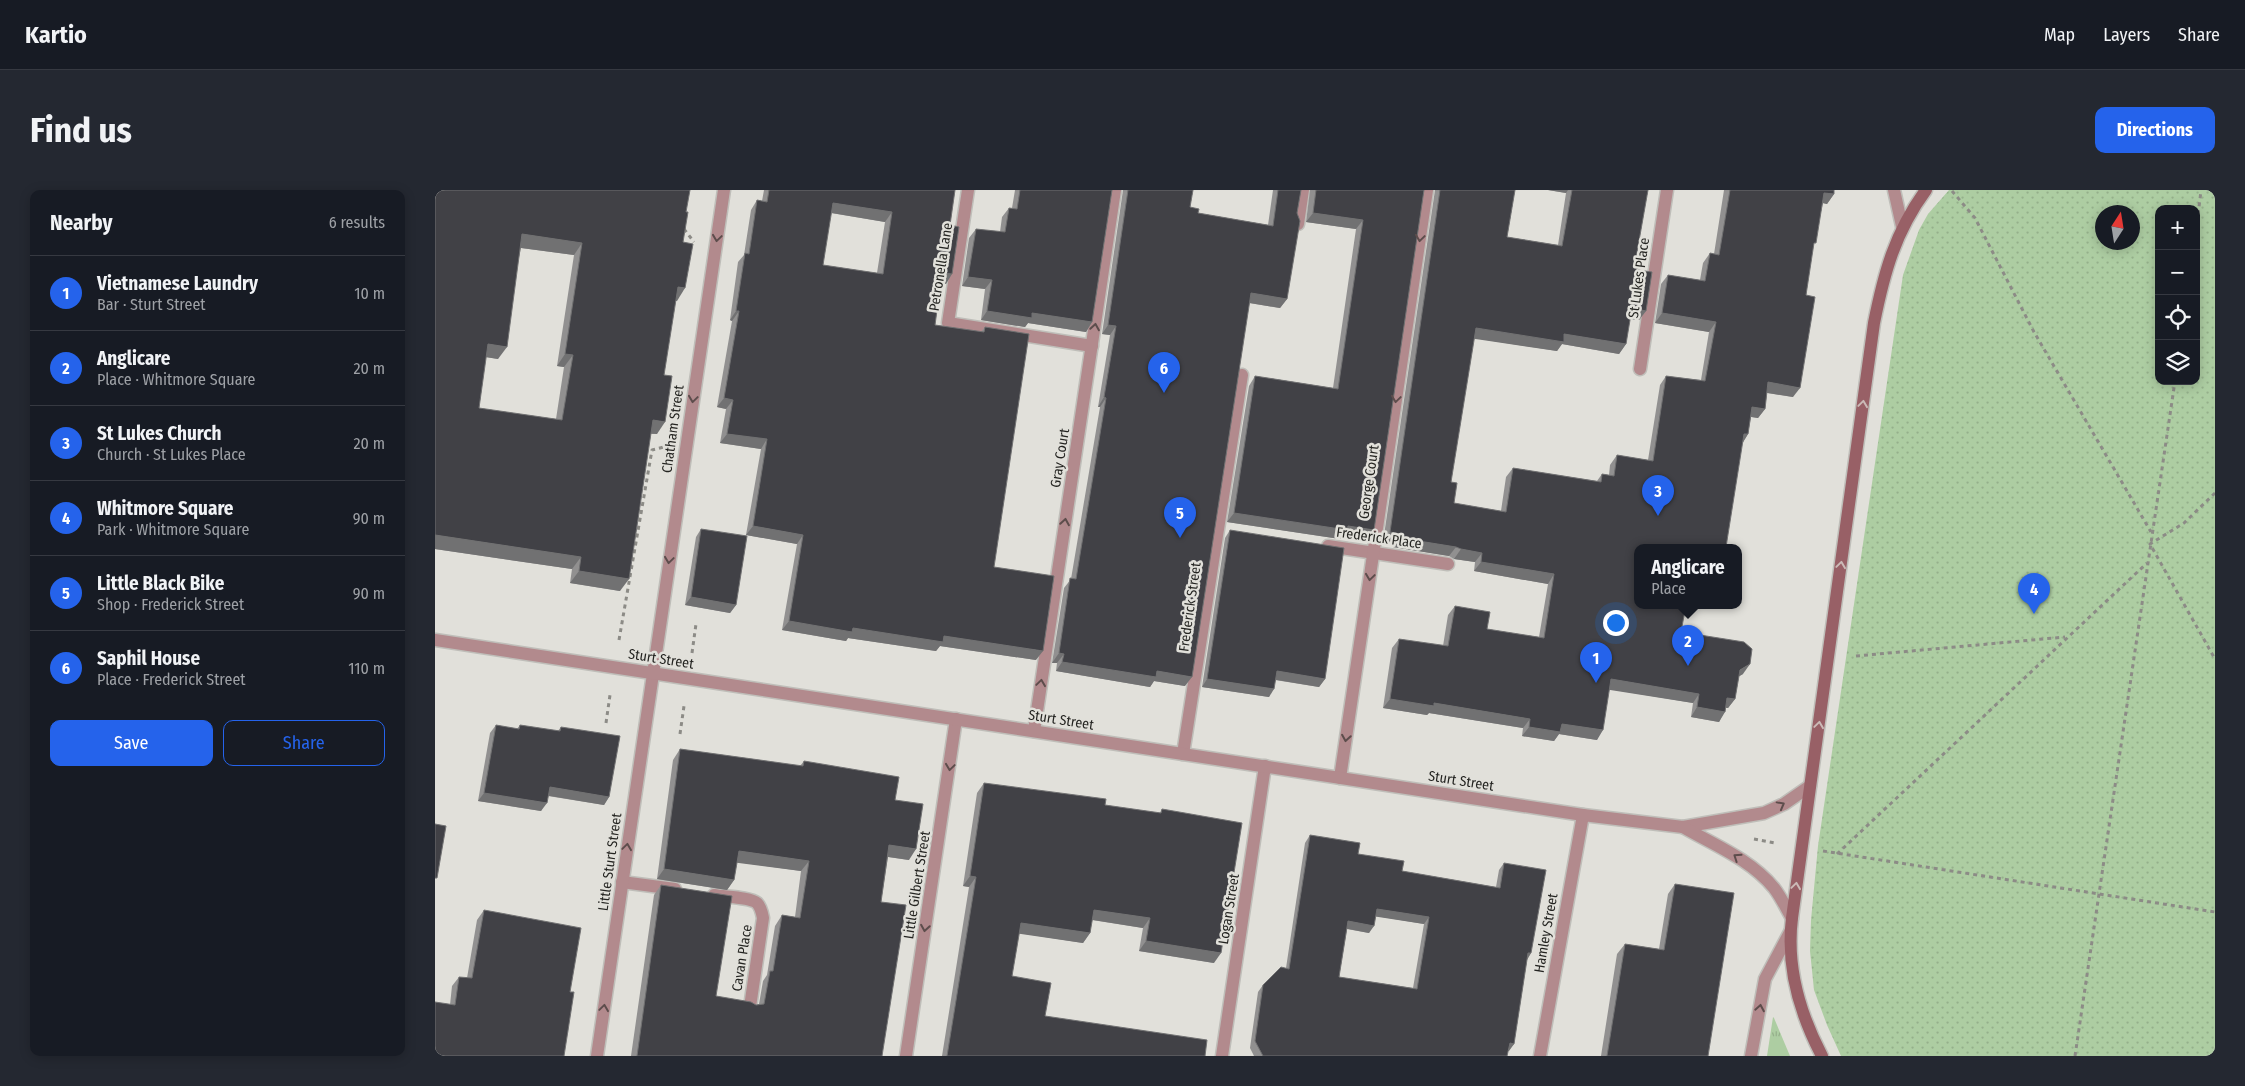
<!DOCTYPE html>
<html lang="en">
<head>
<meta charset="utf-8">
<style>
	body { margin:0; font-family:"Fira Sans Condensed",sans-serif; background:#242831; color:#f1f3f6 }
	.controls { position:absolute; right:15px; top:15px; display:grid; overflow:hidden; border-radius:10px; box-shadow:0 2px 12px #0003 }
	.controls button { width:45px; height:45px; display:grid; place-items:center; padding:0; border:0; border-bottom:1px solid #363941; background:#171b24; color:#f1f3f6; font:25px sans-serif }
	.compass { position:absolute; left:1660px; top:15px; width:45px; height:45px; border-radius:50%; background:#171b24; box-shadow:0 2px 12px #0003; rotate:12deg }
	.you { position:absolute; left:1180px; top:432px; width:18px; height:18px; margin:-12px; border:4px solid #fff; border-radius:50%; background:#1a73e8; box-shadow:0 0 0 8px #1a73e833 }
	.badge { display:grid; place-items:center; width:32px; height:32px; border-radius:50%; background:#2563eb; color:#fff; font-size:16px; font-weight:700 }
	.pin { position:absolute; translate:-50% -41px; filter:drop-shadow(0 1px 2px #0008) }
	.pin::after { content:''; position:absolute; top:26px; width:18px; height:15px; background:inherit; clip-path:polygon(0 0,100% 0,50% 100%) }
	.popup { position:absolute; left:1199px; top:354px; width:108px; height:65px; box-sizing:border-box; display:grid; place-content:center; border-radius:10px; background:#171b24; filter:drop-shadow(0 1px 4px #0005); font-size:16px; white-space:nowrap; color:#9ea1a6 }
	.popup b { font-size:19px; color:#f1f3f6 }
	.popup::after { content:''; position:absolute; left:50%; top:100%; margin-left:-10px; border:10px solid transparent; border-top-color:#171b24 }
	.list { margin:0; padding:0; list-style:none }
	h2 { display:flex; justify-content:space-between; align-items:center; height:65px; margin:0; padding:0 20px; font-size:21px }
	h2 small { font-size:16px; font-weight:400; color:#9ea1a6 }
	.list li { display:grid; grid-template-columns:32px 1fr auto; gap:15px; align-items:center; box-sizing:border-box; height:75px; padding:0 20px; border-top:1px solid #363941 }
	.list b { display:block; font-size:19px; white-space:nowrap }
	.list p { margin:0; font-size:16px; white-space:nowrap; color:#9ea1a6 }
	.list em { font-size:16px; font-style:normal; color:#9ea1a6 }
	.actions { display:flex; gap:10px; padding:15px 20px }
	.actions a { flex:1; padding:11px 0; border:1px solid #2563eb; border-radius:10px; text-align:center; font-size:18px; color:#2563eb }
	.actions .main { background:#2563eb; color:#fff }
	.icon { flex:none; width:28px; height:28px; fill:none; stroke:currentColor; stroke-width:2; stroke-linecap:round; stroke-linejoin:round }
	.map { position:relative; flex:none; width:1780px; height:866px; overflow:hidden; border-radius:10px }
	header { display:flex; align-items:center; gap:30px; box-sizing:border-box; height:70px; padding:0 25px; background:#171b24; border-bottom:1px solid #363941 }
	header strong { font-size:24px }
	nav { display:flex; gap:28px; margin-inline-start:auto; font-size:18px }
	.intro { display:flex; align-items:center; justify-content:space-between; box-sizing:border-box; height:120px; padding:0 30px }
	h1 { margin:0; font-size:35px }
	.button { padding:12px 22px; border-radius:10px; background:#2563eb; color:#fff; font-size:18px; font-weight:700 }
	main { display:flex; gap:30px; padding:0 30px }
	aside { flex:1; background:#171b24; border-radius:10px; box-shadow:0 2px 12px #0003 }
	.map>svg:first-child { display:block }
	.grass { fill:url(#grass-tufts) }
	.park { fill:url(#park-dots); fill-rule:evenodd }
	.lines { fill:none; stroke-linecap:round; stroke-linejoin:round }
	.service-casing { stroke:#bfbeb9; stroke-width:15 }
	.minor-casing { stroke:#bfbeb9; stroke-width:15 }
	.tertiary-casing { stroke:#bfbeb9; stroke-width:15 }
	.secondary-casing { stroke:#bfbeb9; stroke-width:15 }
	.path { stroke:#8c8b86; stroke-width:3; stroke-dasharray:4 4; stroke-linecap:butt }
	.service { stroke:#b28a8d; stroke-width:12 }
	.minor { stroke:#b28a8d; stroke-width:12 }
	.tertiary { stroke:#b28a8d; stroke-width:12 }
	.secondary { stroke:#986066; stroke-width:12 }
	.wall { fill:#919090; fill-rule:evenodd }
	.shaded-wall { fill:#717172 }
	.building { fill:#414146; stroke:#717172; fill-rule:evenodd }
	.oneway { stroke:#5d4d4c }
	.oneway2 { stroke:#cbbab7 }
	.labels { text-anchor:middle; dominant-baseline:central; stroke-width:5; stroke-linejoin:round; paint-order:stroke }
	.street-label { font-size:14px; fill:#242421; stroke:#e1e0da }
</style>
</head>
<body>
<header>
<strong>Kartio</strong>
<nav><a>Map</a><a>Layers</a><a>Share</a></nav>
</header>
<div class="intro"><h1>Find us</h1><a class="button">Directions</a></div>
<main>
<aside>
<h2>Nearby<small>6 results</small></h2>
<ul class="list">
<li><span class="badge">1</span><div><b>Vietnamese Laundry</b><p>Bar · Sturt Street</p></div><em>10 m</em></li>
<li><span class="badge">2</span><div><b>Anglicare</b><p>Place · Whitmore Square</p></div><em>20 m</em></li>
<li><span class="badge">3</span><div><b>St Lukes Church</b><p>Church · St Lukes Place</p></div><em>20 m</em></li>
<li><span class="badge">4</span><div><b>Whitmore Square</b><p>Park · Whitmore Square</p></div><em>90 m</em></li>
<li><span class="badge">5</span><div><b>Little Black Bike</b><p>Shop · Frederick Street</p></div><em>90 m</em></li>
<li><span class="badge">6</span><div><b>Saphil House</b><p>Place · Frederick Street</p></div><em>110 m</em></li>
</ul>
<div class="actions"><a class="main">Save</a><a>Share</a></div>
</aside>
<div class="map">
<svg width="1780" height="866" viewBox="0 0 1780 866">
	<defs>
		<pattern id="grass-tufts" width="24" height="20" patternUnits="userSpaceOnUse" patternTransform="scale(1.25)"><rect width="24" height="20" fill="#adcda2"/><path d="M3 7l-1-3M5 7V3M7 7l1-3M15 17l-1-3M17 17v-4M19 17l1-3" fill="none" stroke="#95b08b"/></pattern>
		<pattern id="park-dots" width="8" height="8" patternUnits="userSpaceOnUse" patternTransform="scale(1.25)"><rect width="8" height="8" fill="#adcda2"/><path d="M2 2h.1M6 6h.1" fill="none" stroke="#95b08b" stroke-width="1.8" stroke-linecap="round"/></pattern>
	</defs>
	<rect width="100%" height="100%" fill="#e1e0da"/>
	<polygon class="grass" points="1338,827 1339,828 1355,866 1332,866"/>
	<path class="park" d="M1514 0H1780V866H1406L1392 835 1379 800 1375 761 1376 730 1383 656 1468 85 1484 40 1493 24ZM1724 19H1761V191H1724ZM1668 22H1698V52H1668Z"/>
	<g class="lines">
		<g class="service-casing">
			<g id="service">
				<polyline points="863,34 868,0"/>
				<polyline points="187,692 240,699"/>
				<path d="M279 705C289 707 315 707 322 713 326 717 327 723 328 728L315 817"/>
			</g>
		</g>
		<g class="minor-casing">
			<g id="minor">
				<polyline points="533,0 513,133 657,156"/>
				<polyline points="1205,179 1232,0"/>
				<polyline points="893,356 1013,374"/>
				<polyline points="599,541 680,0"/>
				<polyline points="748,564 807,185"/>
				<polyline points="905,588 992,0"/>
				<polyline points="162,866 289,0"/>
				<polyline points="471,866 521,529"/>
				<polyline points="787,866 830,576"/>
				<polyline points="1105,866 1148,625"/>
				<polyline points="1316,866 1330,789 1355,742"/>
			</g>
		</g>
		<g class="tertiary-casing">
			<g id="tertiary">
				<polyline points="1459,0 1467,36"/>
				<polyline points="0,450 1148,625 1248,637 1329,623 1349,614 1375,596"/>
				<path d="M1248 637C1279 655 1315 669 1339 698 1346 707 1351 718 1357 728"/>
			</g>
		</g>
		<g class="secondary-casing">
			<path id="secondary" d="M1387 866C1365 824 1351 776 1357 728L1439 133C1449 83 1460 42 1491 0"/>
		</g>
		<g class="path">
			<polyline points="1517,1 1540,28 1599,142 1716,342"/>
			<polyline points="249,39 259,52"/>
			<polyline points="1761,40 1766,1"/>
			<polyline points="1780,303 1749,333 1715,354 1780,469"/>
			<polyline points="184,450 217,260 229,257"/>
			<polyline points="257,463 261,434"/>
			<polyline points="1421,466 1630,447"/>
			<polyline points="171,533 175,505"/>
			<polyline points="245,544 249,516"/>
			<polyline points="1319,649 1340,653"/>
			<polyline points="1388,661 1780,722"/>
			<polyline points="1402,664 1712,373"/>
			<polyline points="1640,866 1740,191"/>
		</g>
		<use href="#service" class="service"/>
		<use href="#minor" class="minor"/>
		<use href="#tertiary" class="tertiary"/>
		<use href="#secondary" class="secondary"/>
	</g>
	<g class="wall">
		<path d="M0 0 251 22 242 111H240L229 185 222 244H216L185 401 135 393 137 379 0 359ZM86 58 139 65 122 176 129 177 121 229 44 218 51 167 63 169Z"/>
		<path d="M329 0H520L515 35 511 94 506 93 500 135 546 142 550 137 559 377 601 470 505 456 501 461 413 448 411 451 347 440 362 354 311 345 326 259 285 253 291 219 282 217 297 131 295 130 303 72 309 65 316 20 322 10 327 11ZM396 23 450 32 442 83 388 75Z"/>
		<polygon points="580,0 677,0 657,132 651,142 593,133 590,137 546,130 550,99 527,96 534,48 541,39 565,42 567,27 574,18 577,18"/>
		<polygon points="688,0 758,0 755,17 763,23 833,35 838,0 866,0 862,23 852,109 845,118 814,113 750,496 719,491 715,497 621,481 622,473 617,473 629,398 636,389 665,217 663,217 675,145 667,144"/>
		<polygon points="875,0 989,0 932,349 908,346 905,349 792,332 814,196 820,186 898,198 921,39 871,32"/>
		<polygon points="1000,0 1080,0 1072,47 1123,55 1131,3 1113,0 1213,0 1201,68 1211,121 1204,130 1195,129 1191,154 1184,164 1127,154 1122,161 1039,148 1016,292 1019,313 1066,321 1071,287 1078,278 1162,291 1167,284 1174,285 1175,275 1182,265 1213,270 1225,195 1231,186 1266,190 1274,142 1220,133 1226,94 1233,85 1265,90 1268,73 1275,63 1279,64 1289,0 1399,0 1399,4 1392,14 1388,13 1378,58 1371,105 1358,207 1332,203 1330,219 1323,228 1316,227 1313,244 1308,252 1203,357 1246,442 1308,484 1304,486 1300,509 1293,518 1291,518 1284,532 1256,527 1258,513 1174,499 1162,550 1124,544 1119,551 1087,546 1088,538 994,523 992,525 948,518 957,458 964,449 1008,456 1013,425 1020,416 1052,439 1104,447 1113,394 1039,381 1040,372 1019,369 1014,366 958,357 959,353 948,352"/>
		<polygon points="266,339 301,415 295,423 250,415 261,347"/>
		<polygon points="795,340 890,489 884,497 840,490 834,507 767,497 790,348"/>
		<polygon points="61,535 82,539 85,535 123,541 126,537 174,607 169,615 113,606 106,621 43,611 55,543"/>
		<polygon points="245,559 365,576 369,571 460,610 474,670 453,667 446,712 447,866 196,866 219,705 226,695 281,806 321,815 324,814 328,791 332,785 340,736 347,725 360,727 366,681 302,672 299,690 292,700 222,689 238,570"/>
		<polygon points="549,593 670,615 725,623 727,619 779,773 704,761 708,738 657,730 655,743 648,753 584,743 577,786 610,826 770,866 507,866 534,697 528,696 542,603"/>
		<path d="M875 645 967 681 1061 697 1064 680 1069 673 1096 763 1092 770 1079 854 1073 861 1072 866H819L815 858 823 802 828 795 851 778 870 653ZM941 726 989 734 978 798 904 787 912 739 934 743Z"/>
		<polygon points="1240,694 1273,866 1166,866 1182,764 1190,754 1224,759 1233,704"/>
		<polygon points="49,720 135,802 133,843 15,815 17,796 24,787 32,788 42,730"/>
	</g>
	<g class="shaded-wall">
		<polygon points="1113,0 1133,0 1131,3"/>
		<polygon points="1389,3 1399,4 1392,14 1383,12"/>
		<polygon points="398,13 457,22 450,32 391,22"/>
		<polygon points="878,23 928,30 921,39 871,32"/>
		<polygon points="87,44 147,53 139,65 79,57"/>
		<polygon points="507,83 517,84 511,94 501,93"/>
		<polygon points="533,87 557,90 550,99 527,96"/>
		<polygon points="243,97 250,98 242,111 234,109"/>
		<polygon points="816,103 852,109 845,118 809,112"/>
		<polygon points="1197,118 1211,121 1204,130 1190,128"/>
		<polygon points="301,121 304,121 297,131 295,130"/>
		<polygon points="552,121 597,123 657,132 651,142 593,133 590,137 546,130"/>
		<polygon points="1227,123 1281,132 1274,142 1220,133"/>
		<polygon points="673,135 681,136 675,145 667,144"/>
		<polygon points="1041,138 1129,144 1191,154 1184,164 1127,154 1122,161 1034,148"/>
		<polygon points="53,154 72,157 63,169 44,166"/>
		<polygon points="130,164 138,165 129,177 122,176"/>
		<polygon points="1333,192 1365,198 1358,207 1327,202"/>
		<polygon points="669,207 671,208 665,217 663,217"/>
		<polygon points="289,208 298,210 291,219 282,217"/>
		<polygon points="1317,217 1330,219 1323,228 1311,226"/>
		<polygon points="218,230 230,232 222,244 209,243"/>
		<polygon points="292,244 332,249 326,259 285,253"/>
		<polygon points="1309,244 1313,244 1307,254"/>
		<polygon points="799,323 913,336 939,340 932,349 908,346 905,349 792,332"/>
		<polygon points="318,336 368,345 362,354 311,345"/>
		<polygon points="955,342 965,344 959,353 948,352"/>
		<polygon points="0,345 146,367 137,379 0,359"/>
		<polygon points="965,348 1021,357 1014,366 958,357"/>
		<polygon points="1276,355 1291,357 1275,357"/>
		<polygon points="1026,359 1047,363 1040,372 1019,369"/>
		<polygon points="1046,372 1119,384 1113,394 1039,381"/>
		<polygon points="144,381 194,389 185,401 135,393"/>
		<polygon points="256,407 301,415 295,423 250,415"/>
		<polygon points="354,431 418,438 509,446 608,461 601,470 505,456 501,461 413,448 411,451 347,440"/>
		<polygon points="624,463 629,464 622,473 617,473"/>
		<polygon points="627,472 722,481 757,487 750,496 719,491 715,497 621,481"/>
		<polygon points="1315,474 1308,484 1298,490 1305,480"/>
		<polygon points="842,481 890,489 884,497 836,489"/>
		<polygon points="772,489 839,499 834,507 767,497"/>
		<polygon points="1176,489 1264,504 1258,513 1169,499"/>
		<polygon points="1292,508 1300,509 1293,518 1286,517"/>
		<polygon points="955,509 999,513 1095,529 1088,538 994,523 992,525 948,518"/>
		<polygon points="1262,517 1290,522 1284,532 1256,527"/>
		<polygon points="1127,534 1168,540 1162,550 1124,544 1119,551 1087,546 1094,537"/>
		<polygon points="115,597 174,607 169,615 109,605"/>
		<polygon points="49,603 112,613 106,621 43,611"/>
		<polygon points="454,655 481,659 474,670 447,666"/>
		<polygon points="304,661 374,671 366,681 296,672"/>
		<polygon points="229,679 299,690 292,700 222,689"/>
		<polygon points="535,686 541,687 534,697 528,696"/>
		<polygon points="942,719 994,727 989,734 937,726"/>
		<polygon points="659,720 715,728 708,738 652,729"/>
		<polygon points="913,731 939,736 934,743 908,738"/>
		<polygon points="586,733 655,743 648,753 579,743"/>
		<polygon points="711,751 786,763 779,773 704,761"/>
		<polygon points="1093,763 1096,763 1091,771"/>
		<polygon points="1075,853 1079,854 1074,861 1070,860"/>
	</g>
	<g class="building">
		<path d="M0 0H255L251 22H253L248 52 258 54 250 98 243 97 229 185 237 186 230 232 218 230 194 389 144 381 146 367 0 345ZM87 44 147 53 130 164 138 165 127 230 44 218 53 154 72 157Z"/>
		<path d="M334 0H520L515 35 524 37 517 84 507 83 500 135 549 142 550 137 594 144 559 377 619 386 608 461 509 446 508 452 418 438 417 442 354 431 368 345 318 336 332 249 292 244 298 210 289 208 304 121H301L310 63 314 64 322 10 332 12ZM398 13 457 22 448 84 388 75Z"/>
		<polygon points="585,0 677,0 657,132 597,123 597,128 552,121 557,90 533,87 541,39 570,42 574,18 582,19"/>
		<polygon points="693,0 758,0 755,17 764,19 763,23 838,36 843,0 866,0 862,23 865,31 852,109 816,103 757,487 722,481 721,487 627,472 629,464 624,463 635,388 641,389 671,208 669,207 681,136 673,135"/>
		<polygon points="881,0 989,0 939,340 913,336 912,340 799,323 820,186 903,199 928,30 878,23"/>
		<polygon points="1005,0 1080,0 1072,47 1127,56 1137,0 1213,0 1201,68 1205,69 1203,80 1217,82 1211,121 1197,118 1191,154 1129,144 1129,152 1041,138 1016,292 1022,293 1019,313 1071,322 1078,278 1166,292 1167,284 1179,286 1182,265 1218,271 1231,186 1270,191 1281,132 1227,123 1233,85 1270,91 1275,63 1284,65 1295,0 1399,0 1399,4 1389,3 1381,53 1379,53 1371,105 1380,107 1365,198 1333,192 1330,219 1317,217 1313,244 1309,244 1291,357 1276,355 1276,357 1203,357 1203,415 1251,415 1246,442 1309,452 1317,459 1315,474 1305,480 1300,509 1292,508 1290,522 1262,517 1264,504 1176,489 1168,540 1127,534 1125,542 1094,537 1095,529 999,513 999,516 955,509 964,449 1013,456 1020,416 1055,422 1052,439 1109,448 1119,384 1046,372 1047,363 1026,359 1021,357 965,348 965,344 955,342"/>
		<polygon points="266,339 312,346 301,415 256,407"/>
		<polygon points="795,340 909,358 890,489 842,481 839,499 772,489"/>
		<polygon points="61,535 84,539 85,535 125,541 126,537 185,546 174,607 115,597 112,613 49,603"/>
		<polygon points="245,559 368,576 369,571 464,587 460,610 488,614 481,659 454,655 446,712 471,715 447,866 202,866 226,695 297,706 281,806 316,812 321,815 329,814 335,781 338,781 347,725 365,728 374,671 304,661 299,690 229,679"/>
		<polygon points="549,593 671,609 670,615 726,623 727,619 807,633 786,763 711,751 715,728 659,720 655,743 586,733 577,786 616,793 610,826 772,850 770,866 512,866 541,687 535,686"/>
		<polygon points="0,634 11,636 2,688 0,688"/>
		<path d="M875 645 925 653 923 664 969 671 967 681 1065 698 1069 673 1111 680 1096 763H1093L1079 854 1075 853 1072 866H828L820 851 828 795 846 777 854 779ZM942 719 994 727 982 799 904 787 913 731 939 736Z"/>
		<polygon points="1240,694 1299,703 1273,866 1172,866 1190,754 1229,760"/>
		<polygon points="49,720 146,738 135,802 139,802 129,866 0,866 0,812 20,815 24,787 37,788"/>
	</g>
	<defs><path id="oneway-chevron" d="M-2-3.5L2.5 0L-2 3.5" fill="none" stroke-width="1.6" stroke-linecap="round" stroke-linejoin="round" transform="scale(1.25)"/></defs>
	<g class="oneway">
		<use href="#oneway-chevron" transform="translate(282 48) rotate(98)"/>
		<use href="#oneway-chevron" transform="translate(985 48) rotate(98)"/>
		<use href="#oneway-chevron" transform="translate(660 137) rotate(-81)"/>
		<use href="#oneway-chevron" transform="translate(258 209) rotate(98)"/>
		<use href="#oneway-chevron" transform="translate(961 209) rotate(98)"/>
		<use href="#oneway-chevron" transform="translate(630 332) rotate(-81)"/>
		<use href="#oneway-chevron" transform="translate(234 370) rotate(98)"/>
		<use href="#oneway-chevron" transform="translate(935 387) rotate(98)"/>
		<use href="#oneway-chevron" transform="translate(606 493) rotate(-82)"/>
		<use href="#oneway-chevron" transform="translate(911 548) rotate(99)"/>
		<use href="#oneway-chevron" transform="translate(515 577) rotate(98)"/>
		<use href="#oneway-chevron" transform="translate(1346 615) rotate(-29)"/>
		<use href="#oneway-chevron" transform="translate(192 657) rotate(-82)"/>
		<use href="#oneway-chevron" transform="translate(1302 667) rotate(-146)"/>
		<use href="#oneway-chevron" transform="translate(490 738) rotate(99)"/>
		<use href="#oneway-chevron" transform="translate(169 818) rotate(-82)"/>
		<use href="#oneway-chevron" transform="translate(1325 818) rotate(-80)"/>
	</g>
	<g class="oneway2">
		<use href="#oneway-chevron" transform="translate(1428 214) rotate(-82)"/>
		<use href="#oneway-chevron" transform="translate(1406 375) rotate(-82)"/>
		<use href="#oneway-chevron" transform="translate(1384 535) rotate(-82)"/>
		<use href="#oneway-chevron" transform="translate(1361 696) rotate(-82)"/>
	</g>
	<g class="labels">
		<g class="street-label">
			<text transform="translate(506 77) rotate(-81)">Petronella Lane</text>
			<text transform="translate(1204 88) rotate(-82)">St Lukes Place</text>
			<text transform="translate(238 239) rotate(-82)">Chatham Street</text>
			<text transform="translate(625 268) rotate(-81)">Gray Court</text>
			<text transform="translate(934 292) rotate(-82)">George Court</text>
			<text transform="translate(944 348) rotate(8)">Frederick Place</text>
			<text transform="translate(755 417) rotate(-82)">Frederick Street</text>
			<text transform="translate(226 469) rotate(9)">Sturt Street</text>
			<text transform="translate(626 530) rotate(9)">Sturt Street</text>
			<text transform="translate(1026 591) rotate(9)">Sturt Street</text>
			<text transform="translate(175 672) rotate(-82)">Little Sturt Street</text>
			<text transform="translate(482 695) rotate(-81)">Little Gilbert Street</text>
			<text transform="translate(794 719) rotate(-81)">Logan Street</text>
			<text transform="translate(1111 743) rotate(-80)">Hamley Street</text>
			<text transform="translate(307 768) rotate(-81)">Cavan Place</text>
		</g>
	</g>
</svg>
<div class="controls">
<button>+</button>
<button>−</button>
<button><svg class="icon" aria-label="locate" viewBox="0 0 24 24"><circle cx="12" cy="12" r="6"/><path d="M12 2v4M12 18v4M2 12h4M18 12h4"/></svg></button>
<button><svg class="icon" aria-label="layers" viewBox="0 0 24 24"><path d="M12 4l9 5-9 5-9-5zM3 14l9 5 9-5"/></svg></button>
</div>
<svg class="compass" viewBox="-18 -18 36 36"><path d="M0-13l5 13h-10z" fill="#e53935"/><path d="M0 13l5-13h-10z" fill="#9ea1a6"/></svg>
<div class="you"></div>
<div class="pin badge" style="left:1161px;top:493px">1</div>
<div class="pin badge" style="left:1253px;top:476px">2</div>
<div class="popup"><b>Anglicare</b>Place</div>
<div class="pin badge" style="left:1223px;top:326px">3</div>
<div class="pin badge" style="left:1599px;top:424px">4</div>
<div class="pin badge" style="left:745px;top:348px">5</div>
<div class="pin badge" style="left:729px;top:203px">6</div>
</div>
</main>
</body>
</html>
